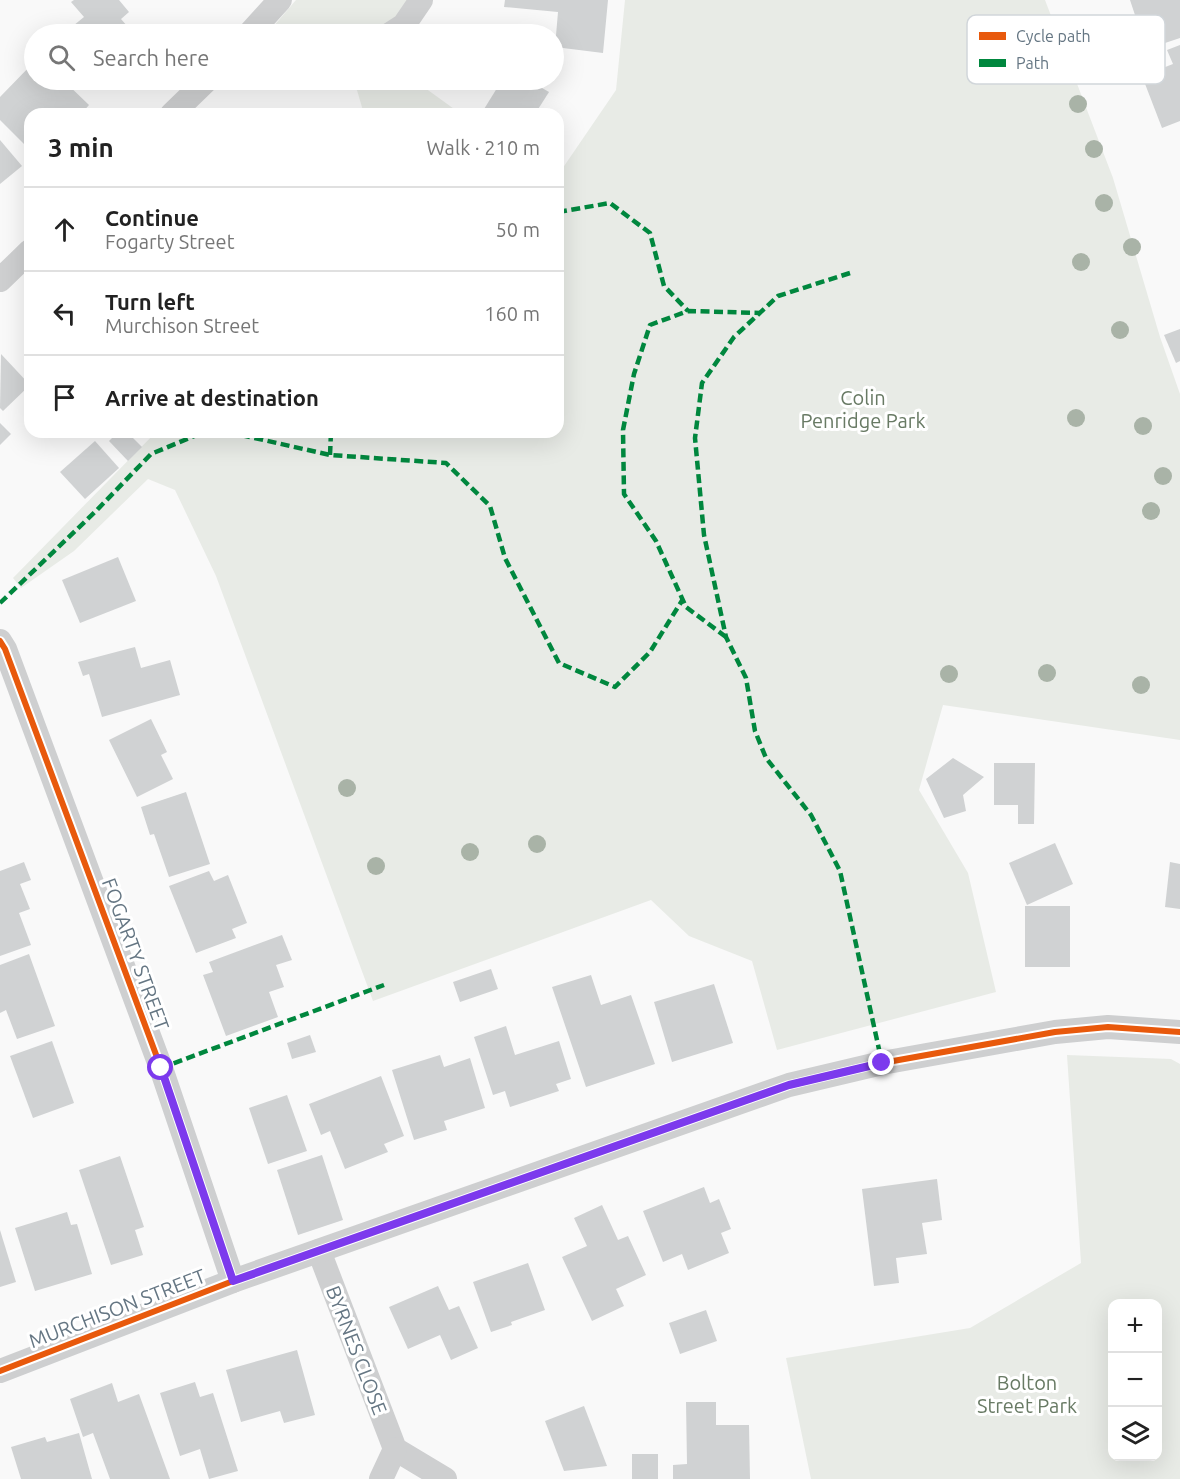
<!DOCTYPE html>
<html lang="en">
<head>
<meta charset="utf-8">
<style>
	body { margin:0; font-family:Ubuntu,sans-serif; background:#f2f2f2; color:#222 }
	.controls { position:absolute; right:18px; bottom:18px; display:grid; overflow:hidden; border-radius:12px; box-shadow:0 6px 24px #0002 }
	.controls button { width:54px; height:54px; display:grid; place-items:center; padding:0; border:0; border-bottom:2px solid #e0e0e0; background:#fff; color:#222; font:30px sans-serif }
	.stop { position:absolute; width:18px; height:18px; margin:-14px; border:4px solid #7c3aed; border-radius:50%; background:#fff }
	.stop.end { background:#7c3aed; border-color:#fff; box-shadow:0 2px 6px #0008 }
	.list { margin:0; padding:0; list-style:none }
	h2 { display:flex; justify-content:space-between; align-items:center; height:78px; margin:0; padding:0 24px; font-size:26px }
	h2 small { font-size:20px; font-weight:400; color:#767676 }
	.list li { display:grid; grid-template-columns:39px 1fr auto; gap:18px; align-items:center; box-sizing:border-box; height:84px; padding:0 24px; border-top:2px solid #e0e0e0 }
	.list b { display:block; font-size:22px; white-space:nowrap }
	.list p { margin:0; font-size:20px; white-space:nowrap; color:#767676 }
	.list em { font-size:20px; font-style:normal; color:#767676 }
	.icon { flex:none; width:33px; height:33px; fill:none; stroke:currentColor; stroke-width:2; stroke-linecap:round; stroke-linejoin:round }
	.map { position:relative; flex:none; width:1180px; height:1479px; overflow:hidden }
	.search { position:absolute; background:#fff; box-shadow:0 6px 24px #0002; left:24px; top:24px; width:540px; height:66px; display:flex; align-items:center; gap:15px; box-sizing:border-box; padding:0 21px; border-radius:33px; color:#767676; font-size:22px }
	.panel { position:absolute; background:#fff; box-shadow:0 6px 24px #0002; left:24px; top:108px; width:540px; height:330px; border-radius:18px }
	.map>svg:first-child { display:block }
	.green { fill:#e8ebe6; fill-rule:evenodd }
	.building { fill:#d0d2d3 }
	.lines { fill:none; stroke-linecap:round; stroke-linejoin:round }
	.minor { stroke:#cecfd0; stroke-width:24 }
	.quiet { stroke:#00873e; stroke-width:4.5; stroke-dasharray:9 4.5; stroke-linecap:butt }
	.cycleway-casing { stroke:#fff; stroke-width:10 }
	.cycleway { stroke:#e8590c; stroke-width:6 }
	.tree { fill:#a9b3a7 }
	.route { stroke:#7c3aed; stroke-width:8 }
	.labels { text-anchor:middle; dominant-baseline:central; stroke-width:6; stroke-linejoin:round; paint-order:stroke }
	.park-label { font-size:20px; fill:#687a64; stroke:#fff }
	.street-label { font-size:20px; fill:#657683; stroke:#fff }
	.key { fill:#fff; stroke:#d1d6da; stroke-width:1.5 }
	.key-label { font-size:16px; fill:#657683 }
</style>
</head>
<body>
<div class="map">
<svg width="1180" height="1479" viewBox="0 0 1180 1479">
	<rect width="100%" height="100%" fill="#f9f9f9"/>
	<g class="green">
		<polygon points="296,0 413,0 380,34 267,34"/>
		<polygon points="625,0 1045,0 1113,178 1160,337 1180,394 1180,740 943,705 919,790 968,873 996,992 777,1050 752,961 689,936 651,900 373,1001 216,576 175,490 148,479 74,551 21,588 13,578 156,432 558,432 558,175 616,90"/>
		<polygon points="354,80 414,80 461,114 364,114"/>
		<path d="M1067 1055 1171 1059 1180 1064V1479H811L786 1358 970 1328 1081 1263ZM1112 1304H1158V1456H1112Z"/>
	</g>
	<g class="building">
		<polygon points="74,0 119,0 129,12 121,19 134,34 72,34 68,30 84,17 71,2"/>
		<polygon points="505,0 608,0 603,53 555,47 558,12 504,7"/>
		<polygon points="1130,0 1180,0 1180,38 1162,44 1153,15 1137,21"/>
		<polygon points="1180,45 1180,121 1162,128 1142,76 1173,64 1167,50"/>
		<polygon points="34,62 34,80 63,80 89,105 81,114 30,114 30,150 0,120 0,97"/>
		<polygon points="502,80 528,80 549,92 535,114 481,114"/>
		<polygon points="0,140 22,166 0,184"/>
		<polygon points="1180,329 1180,361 1176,363 1164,335"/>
		<polygon points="1,354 30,385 3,411 0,408"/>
		<polygon points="0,423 11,434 0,445"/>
		<polygon points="118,432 127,432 142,447 128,461 109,441"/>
		<polygon points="95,441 119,468 85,499 60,472"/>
		<polygon points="118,557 136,601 80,623 62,580"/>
		<polygon points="135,647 141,668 170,660 180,695 102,717 89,674 83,676 78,662"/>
		<polygon points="151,719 167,752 161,755 173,779 137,797 109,740"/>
		<polygon points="953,758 984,777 963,795 966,811 944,818 926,779"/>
		<polygon points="994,763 1035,763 1034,824 1018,824 1018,805 994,805"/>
		<polygon points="186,792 210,864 169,877 154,834 150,835 141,807"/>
		<polygon points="1055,843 1073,884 1027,905 1009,863"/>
		<polygon points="24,862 31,880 20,884 30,909 19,913 31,945 0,956 0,871"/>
		<polygon points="1170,862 1180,864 1180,909 1165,907"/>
		<polygon points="209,871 214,881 228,875 247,923 232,929 236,938 196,953 169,886"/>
		<rect x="1025" y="906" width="45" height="61"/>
		<polygon points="282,935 292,960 276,965 284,987 269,992 278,1017 226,1036 203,975 213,972 209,962"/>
		<polygon points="29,954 55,1026 17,1039 6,1010 0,1013 0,965"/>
		<polygon points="491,969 498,989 460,1002 453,982"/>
		<polygon points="591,975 601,1005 631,995 655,1064 586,1087 552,987"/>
		<polygon points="714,984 733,1043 672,1062 654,1002"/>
		<polygon points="506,1026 515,1055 559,1041 571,1079 556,1084 559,1091 510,1107 505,1091 493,1095 474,1037"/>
		<polygon points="310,1035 316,1052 292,1059 287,1043"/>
		<polygon points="52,1041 74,1103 33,1118 10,1056"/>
		<polygon points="440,1055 444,1067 470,1058 485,1108 444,1121 447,1130 414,1140 392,1070"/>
		<polygon points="381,1076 404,1136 384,1144 388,1152 345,1169 330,1131 321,1135 309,1104"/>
		<polygon points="287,1095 307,1151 268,1164 249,1108"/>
		<polygon points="322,1155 343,1220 298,1235 277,1170"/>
		<polygon points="120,1156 144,1227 135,1230 143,1255 111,1265 79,1170"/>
		<polygon points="937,1179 942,1220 922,1223 927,1254 896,1258 899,1283 874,1286 862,1189"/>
		<polygon points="704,1187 710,1203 719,1199 731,1229 721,1233 729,1253 688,1270 682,1254 663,1262 643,1211"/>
		<polygon points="602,1205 618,1240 628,1236 646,1275 616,1289 624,1306 592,1321 562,1257 587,1246 574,1218"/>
		<polygon points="67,1212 71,1225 77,1224 92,1274 35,1291 15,1228"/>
		<polygon points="0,1230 16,1282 0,1287"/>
		<polygon points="528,1263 545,1310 511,1322 512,1325 491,1332 473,1282"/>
		<polygon points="438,1286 449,1310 459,1306 478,1348 451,1360 440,1335 408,1349 389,1307"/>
		<polygon points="706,1310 717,1341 680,1354 669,1323"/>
		<polygon points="297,1350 315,1415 284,1423 280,1411 241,1422 226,1370"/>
		<polygon points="195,1382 200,1397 213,1393 238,1471 209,1479 200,1449 180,1456 160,1393"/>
		<polygon points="112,1383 118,1402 139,1394 170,1479 110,1479 93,1433 83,1437 70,1399"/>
		<polygon points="686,1402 716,1402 716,1425 749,1425 750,1479 673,1479 673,1465 687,1464"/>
		<polygon points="584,1406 607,1466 564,1471 545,1421"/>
		<polygon points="79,1433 92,1479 21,1479 11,1447 45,1437 47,1442"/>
		<rect x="632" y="1454" width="26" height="25"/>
	</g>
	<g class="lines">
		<g class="minor">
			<polyline points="249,34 280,0"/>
			<polyline points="390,34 404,25 421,0"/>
			<polyline points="172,114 207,80"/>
			<polyline points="0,280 30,251"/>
			<polyline points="0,641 5,649 161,1068 233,1281"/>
			<polyline points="319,1251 395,1449 445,1479"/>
			<polyline points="0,1371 233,1281 789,1085 882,1063 1055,1032 1108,1027 1180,1032"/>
			<polyline points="381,1479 395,1449"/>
		</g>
		<g class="quiet">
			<polyline points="558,212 610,203 650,233 664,286 688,311"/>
			<polyline points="850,273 778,296 734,337 702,383 695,438 704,535 726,637 746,678 755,731 766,758 811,815 840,871 882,1063"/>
			<polyline points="228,432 330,455 446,463 490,506 505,558 559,663 615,687 650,652 683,599"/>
			<polyline points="330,455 331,432"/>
			<polyline points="0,603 96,511 151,454 204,432"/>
			<polyline points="726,637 686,607 656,541 624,494 623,430 634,374 650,325 688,311 760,313"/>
			<polyline points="161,1068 384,985"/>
		</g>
		<g class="cycleway-casing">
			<g id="cycleway">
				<polyline points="0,641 5,649 161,1068 233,1281"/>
				<polyline points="0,1371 233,1281 789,1085 882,1063 1055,1032 1108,1027 1180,1032"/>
			</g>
		</g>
		<use href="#cycleway" class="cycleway"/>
	</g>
	<g class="tree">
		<circle cx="1078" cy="104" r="9"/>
		<circle cx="1094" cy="149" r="9"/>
		<circle cx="1104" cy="203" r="9"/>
		<circle cx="1132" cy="247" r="9"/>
		<circle cx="1081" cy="262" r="9"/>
		<circle cx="1120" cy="330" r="9"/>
		<circle cx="1076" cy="418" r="9"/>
		<circle cx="1143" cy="426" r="9"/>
		<circle cx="1163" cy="476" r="9"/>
		<circle cx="1151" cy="511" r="9"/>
		<circle cx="1047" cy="673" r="9"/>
		<circle cx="949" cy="674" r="9"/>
		<circle cx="1141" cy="685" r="9"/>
		<circle cx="347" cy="788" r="9"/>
		<circle cx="537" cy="844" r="9"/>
		<circle cx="470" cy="852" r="9"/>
		<circle cx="376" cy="866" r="9"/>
	</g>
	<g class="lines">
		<polyline class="route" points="161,1068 233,1281 789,1085 882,1063"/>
	</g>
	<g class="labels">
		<g class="park-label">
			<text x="863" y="397">Colin<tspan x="863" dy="23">Penridge Park</tspan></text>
			<text x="1027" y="1382">Bolton<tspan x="1027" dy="23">Street Park</tspan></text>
		</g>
		<g class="street-label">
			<text transform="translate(136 954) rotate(70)">FOGARTY STREET</text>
			<text transform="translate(117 1308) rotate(-21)">MURCHISON STREET</text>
			<text transform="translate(357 1350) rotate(69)">BYRNES CLOSE</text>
		</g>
	</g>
	<rect x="967" y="15" width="198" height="69" rx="9" class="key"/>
	<rect x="979" y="32" width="27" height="8" fill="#e8590c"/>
	<rect x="979" y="59" width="27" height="8" fill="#00873e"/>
	<g class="key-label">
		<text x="1016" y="42">Cycle path</text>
		<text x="1016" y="69">Path</text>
	</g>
</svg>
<div class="controls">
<button>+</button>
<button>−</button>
<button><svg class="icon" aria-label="layers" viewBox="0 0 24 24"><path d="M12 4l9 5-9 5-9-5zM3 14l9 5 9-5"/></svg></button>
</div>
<div class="stop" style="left:161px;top:1068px"></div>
<div class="stop end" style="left:882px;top:1063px"></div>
<div class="search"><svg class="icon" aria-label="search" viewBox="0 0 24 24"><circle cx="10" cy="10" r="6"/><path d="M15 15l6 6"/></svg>Search here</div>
<section class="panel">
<h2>3 min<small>Walk · 210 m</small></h2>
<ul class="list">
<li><svg class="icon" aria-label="ahead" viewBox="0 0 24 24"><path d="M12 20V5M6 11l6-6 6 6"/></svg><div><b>Continue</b><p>Fogarty Street</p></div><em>50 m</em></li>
<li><svg class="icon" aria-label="left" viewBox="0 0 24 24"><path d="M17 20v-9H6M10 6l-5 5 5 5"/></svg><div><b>Turn left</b><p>Murchison Street</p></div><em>160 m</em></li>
<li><svg class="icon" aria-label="arrive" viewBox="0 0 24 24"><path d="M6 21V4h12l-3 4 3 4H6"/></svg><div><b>Arrive at destination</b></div></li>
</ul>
</section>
</div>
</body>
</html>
